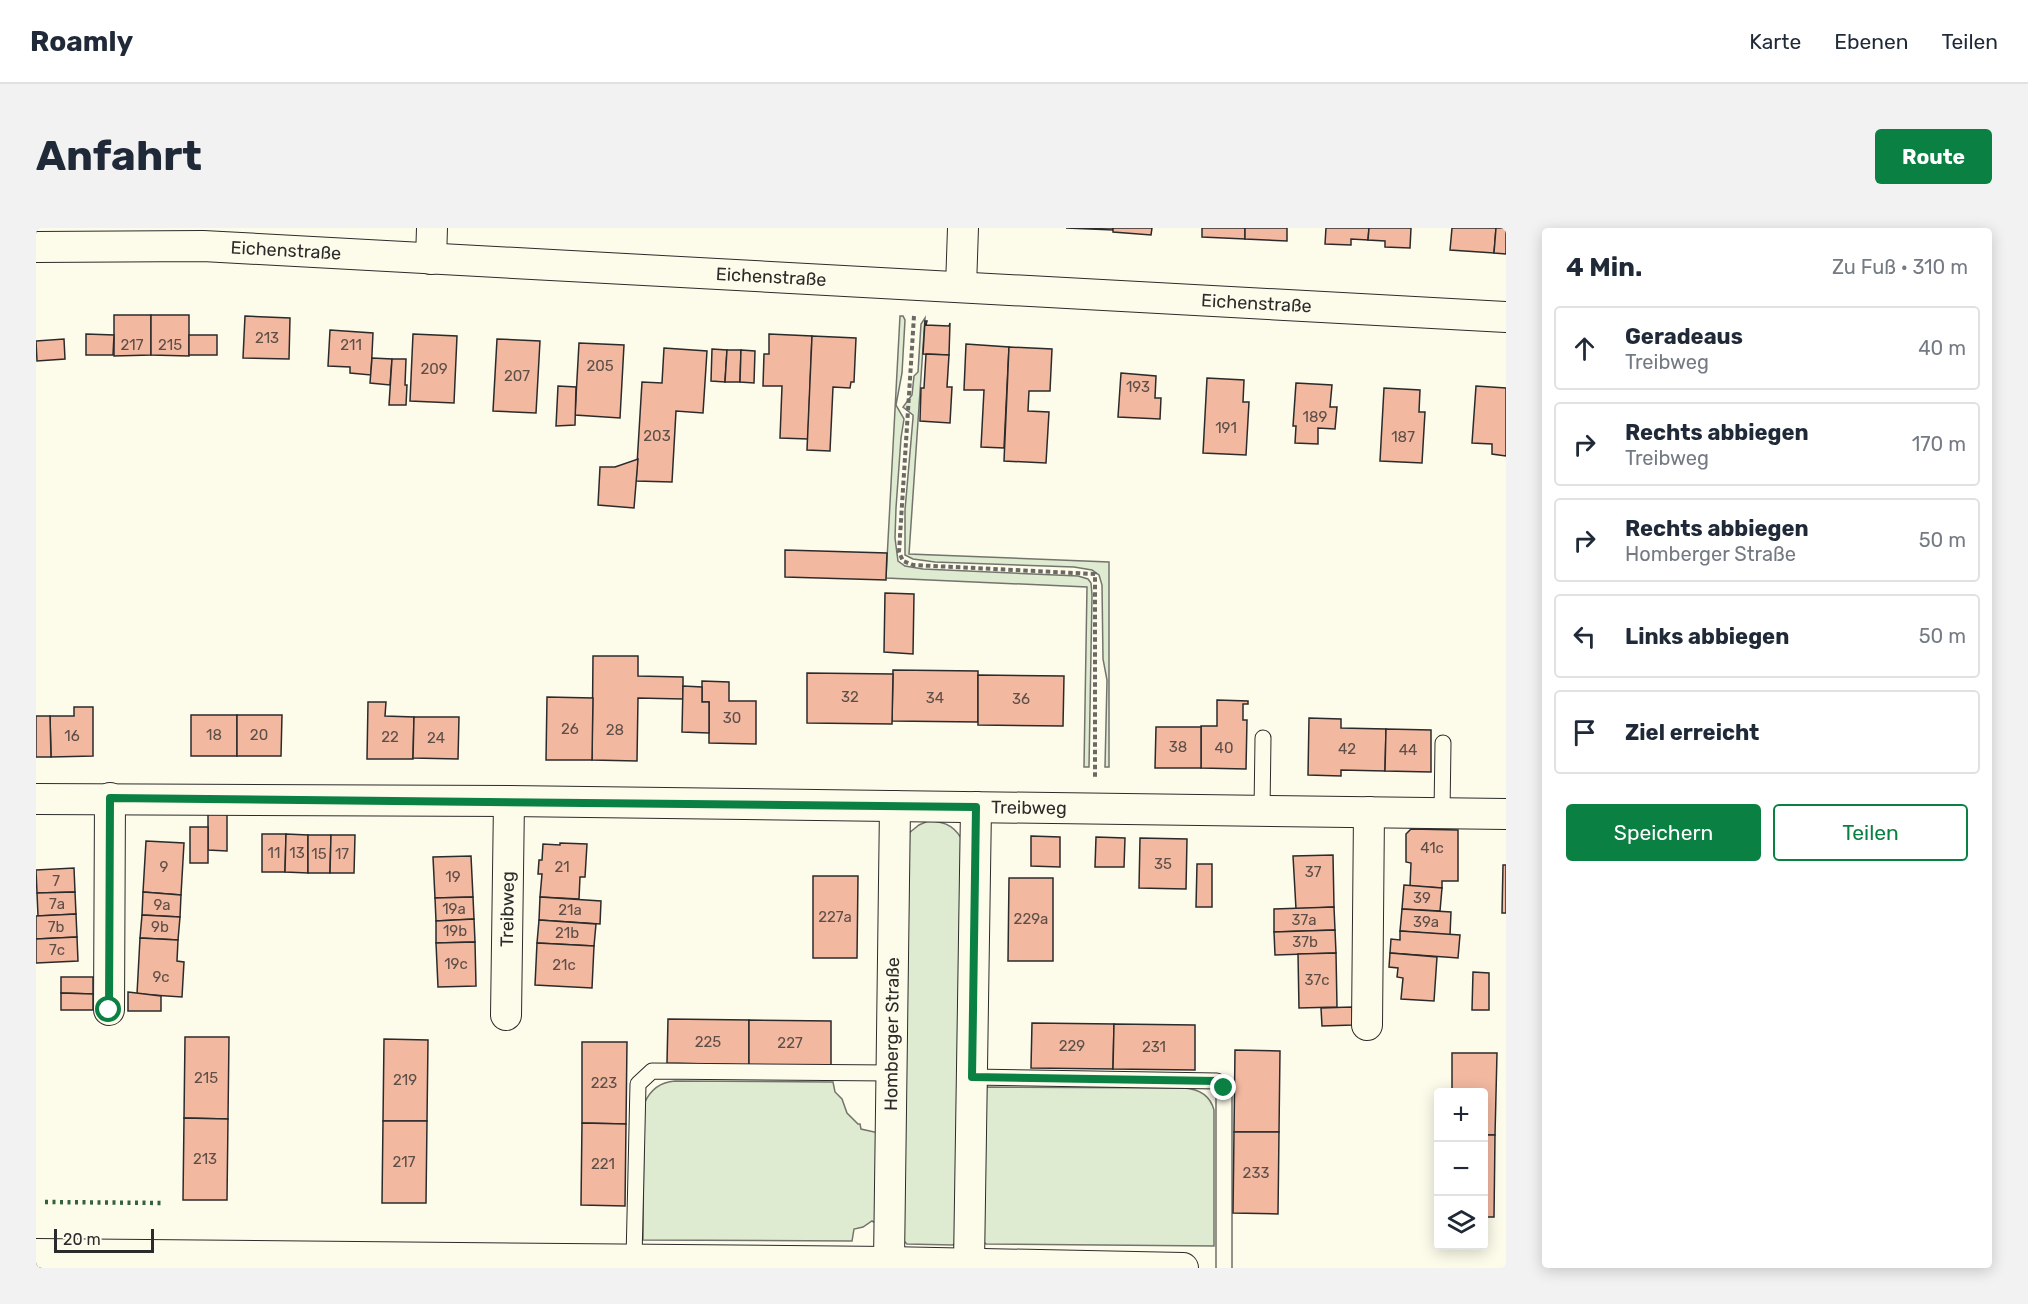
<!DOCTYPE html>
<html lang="de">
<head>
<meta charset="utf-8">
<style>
	body { margin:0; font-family:Rubik,sans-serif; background:#f2f2f3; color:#1f2937 }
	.controls { position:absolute; right:18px; bottom:18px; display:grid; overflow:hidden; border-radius:6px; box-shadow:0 3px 15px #0003 }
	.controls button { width:54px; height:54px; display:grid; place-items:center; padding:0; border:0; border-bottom:2px solid #e0e1e3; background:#fff; color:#1f2937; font:30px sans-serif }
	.scale { position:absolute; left:18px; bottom:15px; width:100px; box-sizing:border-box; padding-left:6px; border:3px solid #2b2b2b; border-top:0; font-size:16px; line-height:21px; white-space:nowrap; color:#2b2b2b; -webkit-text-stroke:4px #fdfbea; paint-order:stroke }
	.stop { position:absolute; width:18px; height:18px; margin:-14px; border:4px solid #0b8043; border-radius:50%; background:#fff }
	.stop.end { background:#0b8043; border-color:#fff; box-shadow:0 2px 6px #0008 }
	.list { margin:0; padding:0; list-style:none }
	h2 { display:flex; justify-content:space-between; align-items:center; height:78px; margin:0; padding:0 24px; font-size:26px }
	h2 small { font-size:20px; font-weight:400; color:#747a83 }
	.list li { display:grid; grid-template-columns:39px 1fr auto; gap:18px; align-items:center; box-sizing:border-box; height:84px; margin:0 12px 12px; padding:0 12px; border:2px solid #e0e1e3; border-radius:6px }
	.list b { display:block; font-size:22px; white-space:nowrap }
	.list p { margin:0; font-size:20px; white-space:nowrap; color:#747a83 }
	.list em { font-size:20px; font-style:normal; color:#747a83 }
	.actions { display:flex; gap:12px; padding:18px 24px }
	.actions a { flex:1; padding:14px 0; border:2px solid #0b8043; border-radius:6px; text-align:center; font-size:21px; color:#0b8043 }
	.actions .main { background:#0b8043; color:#fff }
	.icon { flex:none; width:33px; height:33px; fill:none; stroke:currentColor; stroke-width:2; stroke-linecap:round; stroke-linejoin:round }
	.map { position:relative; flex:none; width:1470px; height:1040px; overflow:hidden; border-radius:6px }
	header { display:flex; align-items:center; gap:36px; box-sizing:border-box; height:84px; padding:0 30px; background:#fff; border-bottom:2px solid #e0e1e3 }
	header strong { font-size:28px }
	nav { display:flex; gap:33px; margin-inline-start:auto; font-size:21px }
	.intro { display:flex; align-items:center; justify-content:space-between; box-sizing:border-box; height:144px; padding:0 36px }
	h1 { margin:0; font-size:42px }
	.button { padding:15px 27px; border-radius:6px; background:#0b8043; color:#fff; font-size:21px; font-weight:700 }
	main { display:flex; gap:36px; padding:0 36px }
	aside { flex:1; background:#fff; border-radius:6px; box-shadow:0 3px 15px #0003 }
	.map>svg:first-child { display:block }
	.green { fill:#deebd1; stroke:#74746e; stroke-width:1.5 }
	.building { fill:#f2b8a0; stroke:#2b2b2b; stroke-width:1.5 }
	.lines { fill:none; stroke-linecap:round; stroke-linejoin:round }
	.service-casing { stroke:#2b2b2b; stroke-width:17 }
	.minor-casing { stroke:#2b2b2b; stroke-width:32 }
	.path { stroke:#6a6964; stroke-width:4; stroke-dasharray:4.5 3; stroke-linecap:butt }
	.service { stroke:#fdfbea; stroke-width:15 }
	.minor { stroke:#fdfbea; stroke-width:30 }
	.hedge { stroke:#34623c; stroke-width:4.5; stroke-dasharray:3 4.5; stroke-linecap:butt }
	.route { stroke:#0b8043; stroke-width:8 }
	.labels { text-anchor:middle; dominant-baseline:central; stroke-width:4.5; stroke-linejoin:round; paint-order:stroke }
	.number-label { font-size:15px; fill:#5d4e48 }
	.street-label { font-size:18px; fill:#2b2b2b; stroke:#fdfbea }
</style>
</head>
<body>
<header>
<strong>Roamly</strong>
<nav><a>Karte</a><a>Ebenen</a><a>Teilen</a></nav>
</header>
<div class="intro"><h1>Anfahrt</h1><a class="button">Route</a></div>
<main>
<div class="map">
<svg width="1470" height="1040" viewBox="0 0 1470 1040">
	<rect width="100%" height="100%" fill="#fdfbea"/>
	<g class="green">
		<polygon points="864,88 867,88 869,92 866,145 860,177 868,191 865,210 860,280 859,310 862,333 869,338 887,341 1042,348 1052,351 1055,355 1056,367 1053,539 1048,539 1051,359 850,350"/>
		<polygon points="889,90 873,326 1073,334 1073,539 1069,539 1071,452 1067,431 1066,357 1063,347 1056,342 1038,339 899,334 877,331 869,327 869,282 877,190 877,187 867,179 876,167 878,148 882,144 885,96"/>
		<path d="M892 593C911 593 921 600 929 617L921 1013 917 1017 871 1016 867 1012 873 605 883 597Z"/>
		<path d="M639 853 797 854 799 864 806 871 811 885 822 896H824L825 901 843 905 841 996 836 993 827 999 818 1001 816 1013 607 1012 608 876C614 862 623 854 639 853Z"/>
		<path d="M951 859 1148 860C1163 861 1174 867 1178 882V1018L950 1016 944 1010 947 862Z"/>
	</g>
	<g class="building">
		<polygon points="1030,0 1077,0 1077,2"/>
		<polygon points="1077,0 1116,0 1115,7 1077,4"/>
		<polygon points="1166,0 1209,0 1209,11 1166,9"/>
		<polygon points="1209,0 1251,0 1251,13 1209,11"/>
		<polygon points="1290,0 1333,0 1332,12 1315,11 1315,17 1289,16"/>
		<polygon points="1333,0 1375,0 1374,20 1349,19 1349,13 1332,12"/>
		<polygon points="1416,0 1460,0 1458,25 1414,22"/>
		<polygon points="1460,0 1470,0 1470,26 1458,25"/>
		<polygon points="78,87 115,87 115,127 78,128"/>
		<polygon points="115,87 153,87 153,128 115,127"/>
		<polygon points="209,88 254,90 253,131 207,130"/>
		<polygon points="889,93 891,93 890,97 913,98 914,95 913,127 887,126"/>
		<polygon points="294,102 337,105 335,147 314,145 314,139 292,138"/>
		<polygon points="50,106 78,107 77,127 50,127"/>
		<polygon points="377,106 421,108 418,175 374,173"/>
		<polygon points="733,106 776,108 772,211 744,210 746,158 727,158 728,126 733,126"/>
		<rect x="153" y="107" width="28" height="20"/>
		<polygon points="776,108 820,110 818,154 815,154 814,160 797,159 794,223 771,222"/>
		<polygon points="28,111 29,131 1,133 0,113"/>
		<polygon points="461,111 504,113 500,185 457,183"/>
		<polygon points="543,115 588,117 584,190 539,187"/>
		<polygon points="930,116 973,119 968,220 945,219 948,162 928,162"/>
		<polygon points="973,119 1016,121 1014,163 993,163 992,183 1013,184 1010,235 968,233"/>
		<polygon points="628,120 671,123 667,185 640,183 636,254 600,253 606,154 626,155"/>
		<polygon points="676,121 691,122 689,154 675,153"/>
		<polygon points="691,122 705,122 704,154 689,154"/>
		<polygon points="705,122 719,123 718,155 704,154"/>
		<polygon points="890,126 913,127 911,159 916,159 914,195 884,193 885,160 888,160"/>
		<polygon points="336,130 356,131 354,157 334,155"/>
		<polygon points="356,131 370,131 369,157 371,157 370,177 353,177"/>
		<polygon points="1085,145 1120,148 1119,170 1125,170 1124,191 1082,189"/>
		<polygon points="1171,150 1208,152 1207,174 1213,174 1210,227 1167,225"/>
		<polygon points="1260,155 1296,157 1294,179 1301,179 1299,201 1282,200 1282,216 1259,215 1260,198 1257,198"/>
		<polygon points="522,158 540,159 539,197 520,198"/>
		<polygon points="1440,158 1470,160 1470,228 1456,226 1456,216 1436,215"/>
		<polygon points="1348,160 1384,162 1383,184 1389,184 1386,235 1344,233"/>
		<polygon points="602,231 598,280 562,277 564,239 579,239"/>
		<polygon points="749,322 851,325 850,350 850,352 749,349"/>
		<polygon points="849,365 878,366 877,426 848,424"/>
		<polygon points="557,428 602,428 602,448 647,449 647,471 602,470 601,533 556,532"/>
		<polygon points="857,442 942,443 942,494 856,493"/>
		<polygon points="771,445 857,446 856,496 771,495"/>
		<polygon points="942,447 1028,448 1027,498 942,497"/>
		<polygon points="666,453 693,454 693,473 720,473 720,516 673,515 673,474 666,474"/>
		<polygon points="647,458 666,459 666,474 673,474 673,505 646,504"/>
		<polygon points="511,469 557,470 556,532 510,532"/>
		<polygon points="1181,472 1212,473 1212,476 1207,476 1207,492 1211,492 1210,541 1165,540 1165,498 1181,498"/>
		<polygon points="332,474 350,474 349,488 378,489 377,531 331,531"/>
		<polygon points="38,479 57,479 57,528 15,529 14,488 38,488"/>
		<rect x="155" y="487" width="46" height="41"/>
		<polygon points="201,487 246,487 245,528 201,528"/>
		<polygon points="0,488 14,488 15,529 0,529"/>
		<polygon points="378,489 423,489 422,531 377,530"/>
		<polygon points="1273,490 1305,491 1305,500 1350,501 1349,543 1305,542 1305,548 1272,547"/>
		<polygon points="1120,499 1165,499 1165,540 1119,540"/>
		<polygon points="1350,501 1395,502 1395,544 1349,543"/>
		<polygon points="172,585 191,585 191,623 172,622"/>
		<rect x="154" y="599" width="18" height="36"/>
		<polygon points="1375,601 1422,602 1422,653 1406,653 1406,660 1374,658 1375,635 1370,634 1370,606"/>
		<polygon points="226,606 250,606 249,644 226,644"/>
		<polygon points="250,606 272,607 272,645 249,644"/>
		<polygon points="272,607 295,607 294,645 272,645"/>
		<polygon points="295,607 319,607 318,645 294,645"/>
		<polygon points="995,608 1024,609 1024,639 995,638"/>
		<polygon points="1060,609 1089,610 1088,639 1059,639"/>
		<polygon points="1104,610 1151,611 1150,661 1103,660"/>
		<polygon points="110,613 148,615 145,667 107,664"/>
		<polygon points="524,615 551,616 549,649 544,649 543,671 504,669 506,646 502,646 503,632 506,632 507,616 524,617"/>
		<polygon points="1297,627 1298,679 1260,681 1257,628"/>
		<polygon points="435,628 437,669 399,670 397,629"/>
		<polygon points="1161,636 1176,636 1176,679 1160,679"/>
		<polygon points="1467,637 1470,637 1470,685 1466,685"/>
		<polygon points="38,640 39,664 1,665 0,642"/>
		<polygon points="777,648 822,648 821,730 777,730"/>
		<polygon points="973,650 1017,650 1017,733 972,733"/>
		<polygon points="1368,657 1406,660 1404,683 1366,681"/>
		<polygon points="39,664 40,686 2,688 1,665"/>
		<polygon points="107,664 145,667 144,689 106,687"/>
		<polygon points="437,669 438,691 400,693 399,670"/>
		<polygon points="504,669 565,673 564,696 503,692"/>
		<polygon points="1298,679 1299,702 1238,704 1238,681"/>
		<polygon points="1366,681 1415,684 1414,707 1364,703"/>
		<polygon points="40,686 41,709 0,711 0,688"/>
		<polygon points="106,687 144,689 142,712 104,710"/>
		<polygon points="438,691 439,714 400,715 400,693"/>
		<polygon points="503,692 560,696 558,718 501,715"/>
		<polygon points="1299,702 1300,725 1239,727 1238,704"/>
		<polygon points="1364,703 1424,707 1422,730 1354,725 1355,711 1364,712"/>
		<polygon points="41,709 42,733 0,735 0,711"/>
		<polygon points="104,710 142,712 141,733 148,734 146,769 101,766"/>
		<polygon points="439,714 440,758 402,759 400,715"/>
		<polygon points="501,715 558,718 556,760 499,757"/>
		<polygon points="1300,725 1301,779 1263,780 1262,726"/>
		<polygon points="1354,725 1401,729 1398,773 1365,771 1367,750 1361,749 1362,740 1353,739"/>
		<polygon points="1437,744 1453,745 1453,782 1436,782"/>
		<polygon points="25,749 57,749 57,766 25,765"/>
		<polygon points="92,764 125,768 125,783 92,783"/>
		<polygon points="25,765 57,766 57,782 25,782"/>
		<polygon points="1316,779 1317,797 1286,798 1285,780"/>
		<polygon points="632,791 713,792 713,837 631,835"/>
		<polygon points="713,792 795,793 795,837 713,837"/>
		<polygon points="996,795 1078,796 1077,841 995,840"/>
		<polygon points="1078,796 1159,797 1159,842 1077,841"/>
		<polygon points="149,809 193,809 192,891 148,890"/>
		<polygon points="348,811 392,812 391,893 347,893"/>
		<polygon points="546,814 591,814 590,896 546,895"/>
		<polygon points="1199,822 1244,823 1243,904 1198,904"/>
		<polygon points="1416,825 1461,825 1459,907 1448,907 1448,864 1416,864"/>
		<polygon points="148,890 192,891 191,972 147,972"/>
		<polygon points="347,893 391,893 390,975 346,975"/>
		<polygon points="546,895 590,896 589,978 545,977"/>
		<polygon points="1198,904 1243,904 1242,986 1197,985"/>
		<polygon points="1448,907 1459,907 1458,989 1448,989"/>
	</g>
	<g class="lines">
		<g class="service-casing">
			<g id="service">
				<polyline points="1226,583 1227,510"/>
				<polyline points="1406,585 1407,515"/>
				<polyline points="936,849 1181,853 1188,860 1188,1040"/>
				<polyline points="598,1031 602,856 616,843 855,845"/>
			</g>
		</g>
		<g class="minor-casing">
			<g id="minor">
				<path id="s1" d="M0 19 167 18 1470 89"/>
				<polyline points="395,31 396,0"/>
				<polyline points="925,59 927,0"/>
				<path id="s2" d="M0 571 473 573 1470 586"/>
				<polyline points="73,782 74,570"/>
				<path id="s3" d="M470 787 473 573"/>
				<polyline points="1331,797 1333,584"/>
				<polyline points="0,1026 853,1034 1147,1040"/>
				<path id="s4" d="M853 1034 859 578"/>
				<polyline points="933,1036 940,579"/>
			</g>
		</g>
		<polyline class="path" points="878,88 863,324 867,333 877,337 1059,346 1059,550"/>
		<use href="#service" class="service"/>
		<use href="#minor" class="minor"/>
		<polyline class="hedge" points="9,974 129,975"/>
	</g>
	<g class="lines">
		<polyline class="route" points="73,782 74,570 940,579 936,849 1181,853 1188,860"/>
	</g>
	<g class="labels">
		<g class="number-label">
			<text x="231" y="110">213</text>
			<text x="96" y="117">217</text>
			<text x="134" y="117">215</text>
			<text x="315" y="117">211</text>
			<text x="564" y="138">205</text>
			<text x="398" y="141">209</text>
			<text x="481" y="148">207</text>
			<text x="1102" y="159">193</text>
			<text x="1279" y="189">189</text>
			<text x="1190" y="200">191</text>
			<text x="621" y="208">203</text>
			<text x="1367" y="209">187</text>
			<text x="814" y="469">32</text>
			<text x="899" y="470">34</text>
			<text x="985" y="471">36</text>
			<text x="696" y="490">30</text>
			<text x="534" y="501">26</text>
			<text x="579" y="502">28</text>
			<text x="178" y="507">18</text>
			<text x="223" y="507">20</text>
			<text x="36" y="508">16</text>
			<text x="354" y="509">22</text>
			<text x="400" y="510">24</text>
			<text x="1142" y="519">38</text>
			<text x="1188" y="520">40</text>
			<text x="1311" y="521">42</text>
			<text x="1372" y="522">44</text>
			<text x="1396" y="620">41c</text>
			<text x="238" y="625">11</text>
			<text x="261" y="625">13</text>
			<text x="283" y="626">15</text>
			<text x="306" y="626">17</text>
			<text x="1127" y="636">35</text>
			<text x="128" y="639">9</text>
			<text x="526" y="639">21</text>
			<text x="1277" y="644">37</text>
			<text x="417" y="649">19</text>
			<text x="20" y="653">7</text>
			<text x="1386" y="670">39</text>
			<text x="21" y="676">7a</text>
			<text x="126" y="677">9a</text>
			<text x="418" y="681">19a</text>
			<text x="534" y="682">21a</text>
			<text x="799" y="689">227a</text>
			<text x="995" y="691">229a</text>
			<text x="1268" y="692">37a</text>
			<text x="1390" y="694">39a</text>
			<text x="20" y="699">7b</text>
			<text x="124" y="699">9b</text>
			<text x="419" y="703">19b</text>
			<text x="531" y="705">21b</text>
			<text x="1269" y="714">37b</text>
			<text x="21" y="722">7c</text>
			<text x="420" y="736">19c</text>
			<text x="528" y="737">21c</text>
			<text x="125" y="749">9c</text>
			<text x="1281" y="752">37c</text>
			<text x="672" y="814">225</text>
			<text x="754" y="815">227</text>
			<text x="1036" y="818">229</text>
			<text x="1118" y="819">231</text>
			<text x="170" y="850">215</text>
			<text x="369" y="852">219</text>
			<text x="568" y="855">223</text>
			<text x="169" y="931">213</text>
			<text x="368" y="934">217</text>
			<text x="567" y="936">221</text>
			<text x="1220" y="945">233</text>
		</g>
		<g class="street-label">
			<text stroke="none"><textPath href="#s1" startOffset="250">Eichenstraße</textPath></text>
			<text stroke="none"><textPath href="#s1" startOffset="736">Eichenstraße</textPath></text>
			<text stroke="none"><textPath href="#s1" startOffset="1222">Eichenstraße</textPath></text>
			<text stroke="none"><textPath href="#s2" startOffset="993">Treibweg</textPath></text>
			<text stroke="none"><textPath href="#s3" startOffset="106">Treibweg</textPath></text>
			<text stroke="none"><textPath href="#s4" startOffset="228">Homberger Straße</textPath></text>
		</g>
	</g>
</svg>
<div class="controls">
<button>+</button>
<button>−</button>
<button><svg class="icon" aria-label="layers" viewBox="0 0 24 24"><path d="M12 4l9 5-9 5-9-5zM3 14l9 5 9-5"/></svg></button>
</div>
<div class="scale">20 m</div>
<div class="stop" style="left:73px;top:782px"></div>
<div class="stop end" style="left:1188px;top:860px"></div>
</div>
<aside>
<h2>4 Min.<small>Zu Fuß · 310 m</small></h2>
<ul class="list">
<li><svg class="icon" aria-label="ahead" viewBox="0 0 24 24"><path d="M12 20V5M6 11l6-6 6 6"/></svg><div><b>Geradeaus</b><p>Treibweg</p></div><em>40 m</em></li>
<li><svg class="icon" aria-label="right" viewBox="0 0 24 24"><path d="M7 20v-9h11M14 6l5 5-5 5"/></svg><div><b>Rechts abbiegen</b><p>Treibweg</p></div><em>170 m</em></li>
<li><svg class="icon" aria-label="right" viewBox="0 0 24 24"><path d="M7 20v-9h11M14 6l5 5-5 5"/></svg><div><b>Rechts abbiegen</b><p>Homberger Straße</p></div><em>50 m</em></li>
<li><svg class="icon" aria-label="left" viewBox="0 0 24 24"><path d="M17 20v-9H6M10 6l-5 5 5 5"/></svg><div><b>Links abbiegen</b></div><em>50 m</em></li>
<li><svg class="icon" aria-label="arrive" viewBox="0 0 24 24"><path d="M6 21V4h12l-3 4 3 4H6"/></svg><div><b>Ziel erreicht</b></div></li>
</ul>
<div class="actions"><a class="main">Speichern</a><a>Teilen</a></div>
</aside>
</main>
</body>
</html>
